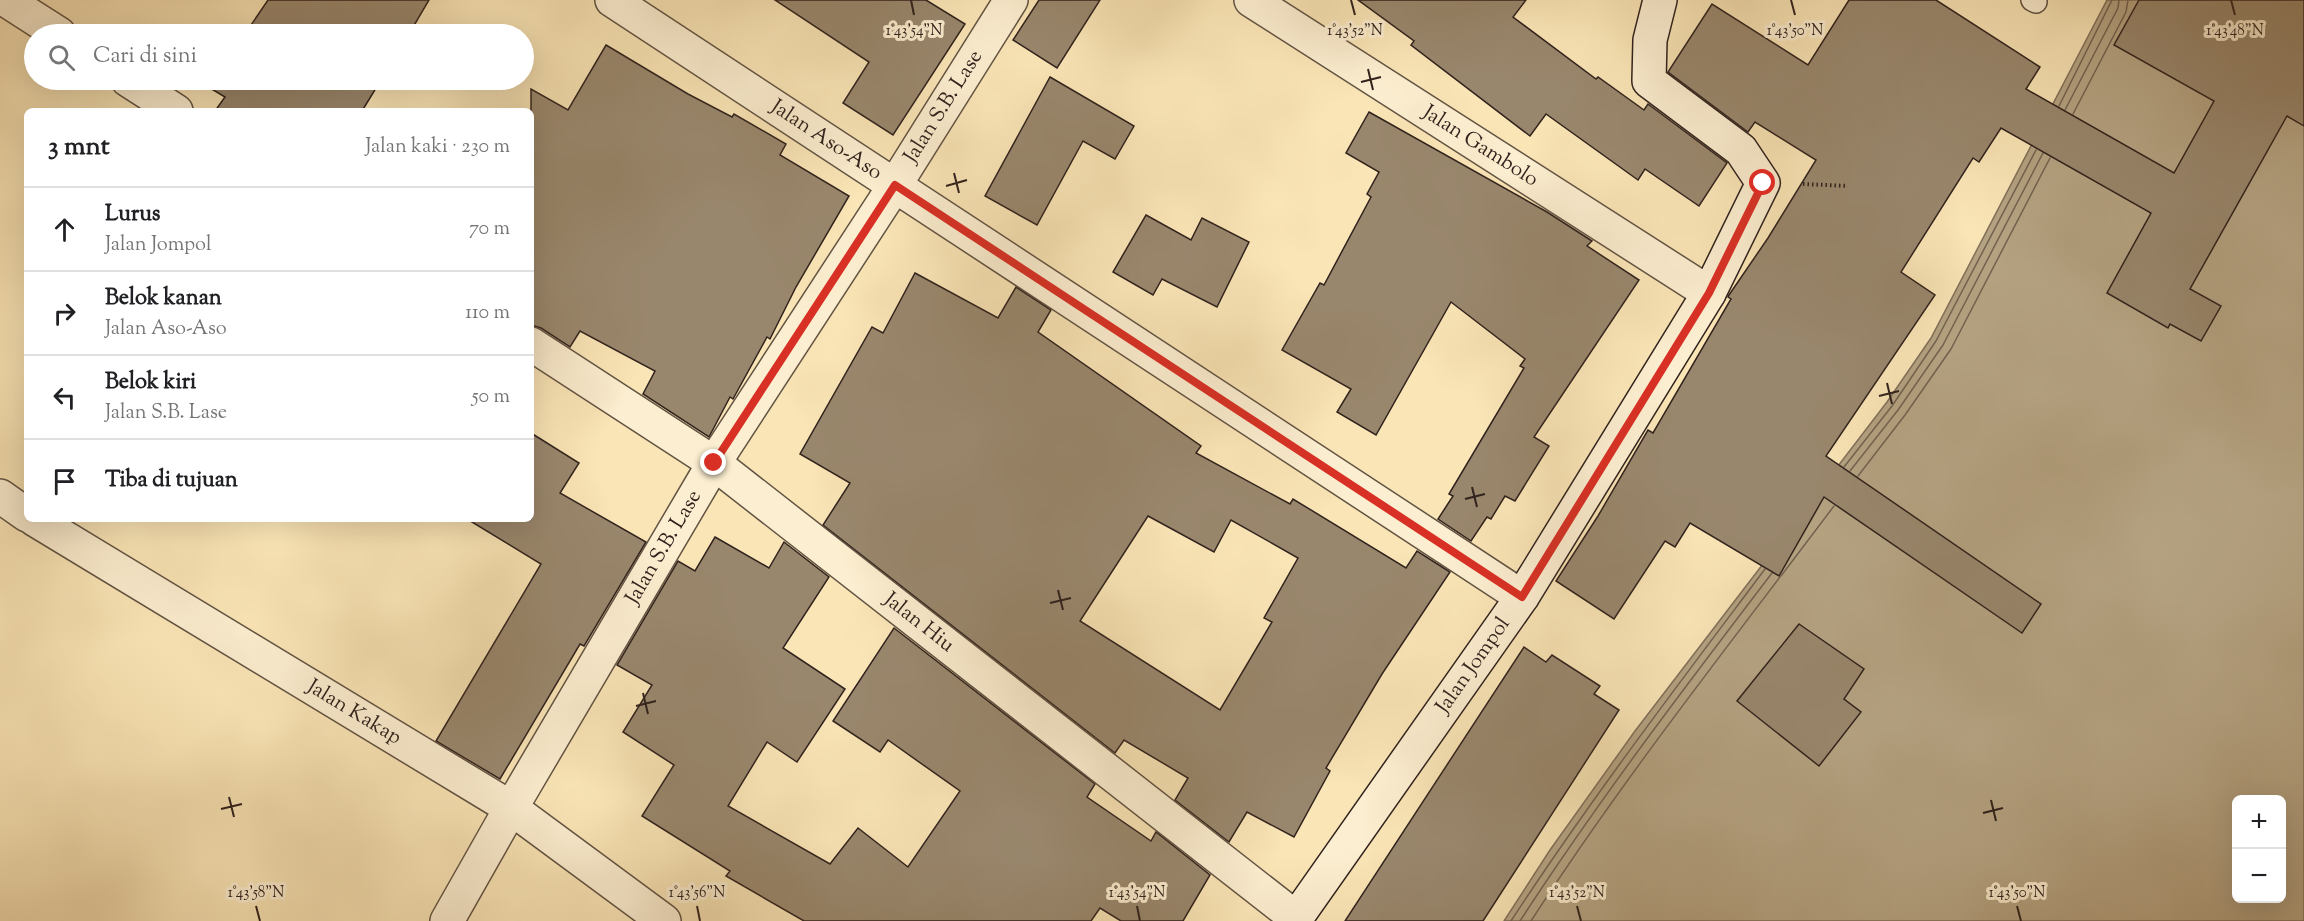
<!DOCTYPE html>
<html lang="id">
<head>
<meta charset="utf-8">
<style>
	body { margin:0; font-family:"Sorts Mill Goudy",serif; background:#f2f2f2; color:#202124 }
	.controls { position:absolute; right:18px; bottom:18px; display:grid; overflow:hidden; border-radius:9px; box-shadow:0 6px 24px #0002 }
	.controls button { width:54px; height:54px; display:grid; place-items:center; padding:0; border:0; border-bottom:2px solid #e0e0e0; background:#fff; color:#202124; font:30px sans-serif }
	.stop { position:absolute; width:18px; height:18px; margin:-14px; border:4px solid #d93025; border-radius:50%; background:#fff }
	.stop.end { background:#d93025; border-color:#fff; box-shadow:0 2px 6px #0008 }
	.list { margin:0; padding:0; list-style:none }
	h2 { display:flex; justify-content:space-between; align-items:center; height:78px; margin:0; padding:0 24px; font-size:26px }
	h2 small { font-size:20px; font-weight:400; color:#757577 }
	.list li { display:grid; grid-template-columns:39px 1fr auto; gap:18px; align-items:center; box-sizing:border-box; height:84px; padding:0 24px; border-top:2px solid #e0e0e0 }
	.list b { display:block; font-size:22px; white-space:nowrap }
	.list p { margin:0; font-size:20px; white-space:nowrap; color:#757577 }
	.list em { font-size:20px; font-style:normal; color:#757577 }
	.icon { flex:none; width:33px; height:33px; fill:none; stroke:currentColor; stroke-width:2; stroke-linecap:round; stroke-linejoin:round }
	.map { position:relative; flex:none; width:2304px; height:921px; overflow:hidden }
	.search { position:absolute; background:#fff; box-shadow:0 6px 24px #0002; left:24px; top:24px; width:510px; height:66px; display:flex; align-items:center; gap:15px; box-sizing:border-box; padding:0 21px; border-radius:33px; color:#757577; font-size:22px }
	.panel { position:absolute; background:#fff; box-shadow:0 6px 24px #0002; left:24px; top:108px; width:510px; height:414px; border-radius:9px }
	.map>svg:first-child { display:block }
	.water { fill:#b5a382; stroke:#806f5a; stroke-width:1.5; fill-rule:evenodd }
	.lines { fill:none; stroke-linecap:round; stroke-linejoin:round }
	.shore { stroke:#726250; stroke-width:1.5 }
	.building { fill:#99876d; stroke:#30221d; stroke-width:1.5; fill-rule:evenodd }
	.lane-casing { stroke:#625343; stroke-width:24 }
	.street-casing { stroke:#625343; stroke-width:36 }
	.secondary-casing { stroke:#30221d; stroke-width:36 }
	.path { stroke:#30221d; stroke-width:4; stroke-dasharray:1.5 3; stroke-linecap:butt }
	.lane { stroke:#fceed0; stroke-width:21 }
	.street { stroke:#fceed0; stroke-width:33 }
	.secondary { stroke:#fceed0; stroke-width:33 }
	.route { stroke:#d93025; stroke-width:8 }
	.ticks { fill:none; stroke:#30221d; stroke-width:2 }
	.labels { text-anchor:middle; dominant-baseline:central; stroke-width:6; stroke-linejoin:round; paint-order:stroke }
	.street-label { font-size:21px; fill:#30221d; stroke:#fceed0 }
	.ticks-label { font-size:15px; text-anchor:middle; fill:#30221d; stroke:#fceed0; stroke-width:6; stroke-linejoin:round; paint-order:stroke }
</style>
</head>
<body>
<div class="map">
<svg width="2304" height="921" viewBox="0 0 2304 921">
	<rect width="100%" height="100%" fill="#fae5b6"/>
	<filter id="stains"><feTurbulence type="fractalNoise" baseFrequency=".00333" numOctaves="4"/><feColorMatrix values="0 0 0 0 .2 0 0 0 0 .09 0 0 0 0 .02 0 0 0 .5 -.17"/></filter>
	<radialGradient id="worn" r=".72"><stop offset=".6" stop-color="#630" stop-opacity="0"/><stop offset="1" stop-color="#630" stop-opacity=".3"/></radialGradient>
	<path class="water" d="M2107 0H2304V921H1504L1550 850 1635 731 1887 402 1931 338ZM2236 800H2282V898H2236Z"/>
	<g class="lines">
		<g class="shore">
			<polyline points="2059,106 2112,0"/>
			<polyline points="2065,110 2118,8 2119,0"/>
			<polyline points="2073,114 2126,12 2128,0"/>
			<polyline points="1844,467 1892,406 1936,341 2036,150"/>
			<polyline points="1850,471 1898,410 1943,345 2043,153"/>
			<polyline points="1858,476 1905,415 1951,349 2050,158"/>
			<polyline points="1781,576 1834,506"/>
			<path d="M1511 921C1590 800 1678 685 1765 569"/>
			<path d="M1520 921C1598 801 1685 687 1772 573"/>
			<path d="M1531 921C1608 802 1694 690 1780 577"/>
		</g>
	</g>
	<g class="building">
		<polygon points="268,0 429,0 409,34 245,34"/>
		<polygon points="775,0 926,0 965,24 893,135 843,103 869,62"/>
		<polygon points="1039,0 1100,0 1057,68 1013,40"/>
		<polygon points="1358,0 1526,0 1513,17 1596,79 1598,77 1644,110 1648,104 1727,163 1699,206 1645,169 1638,180 1546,114 1530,136 1411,45 1414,41"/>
		<polygon points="1849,0 1936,0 2040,67 2026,89 2174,173 2214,101 2114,45 2139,0 2304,0 2304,126 2287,116 2190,289 2221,306 2201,341 2170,324 2168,328 2107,293 2151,213 2001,128 1979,162 1973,158 1901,272 1935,295 1826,456 2041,604 2022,633 1824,497 1779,576 1690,523 1675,547 1665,541 1614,619 1556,581 1598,516 1648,430 1653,433 1731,299 1728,297 1729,295 1768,238 1816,160 1755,122 1748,132 1668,72 1712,4 1808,65"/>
		<polygon points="606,45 688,94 732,117 734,114 786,144 780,155 849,196 796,287 770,339 767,337 733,399 730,397 709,437 643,394 655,371 580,331 570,347 541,328 531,325 531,89 568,110"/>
		<polygon points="1050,77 1134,126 1115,159 1083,141 1037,225 985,196"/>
		<polygon points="215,80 381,80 362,111 215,111 225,97 210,88"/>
		<polygon points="1369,112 1547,212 1592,241 1587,246 1639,280 1534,437 1549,446 1515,501 1505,496 1491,519 1487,517 1471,541 1438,519 1453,496 1449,494 1524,368 1520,366 1525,359 1451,302 1376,435 1337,412 1351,389 1282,350 1320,283 1324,285 1371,197 1367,194 1379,172 1346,153"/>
		<polygon points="1146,215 1191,240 1202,218 1249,242 1217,307 1162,279 1153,295 1113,272"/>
		<path d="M915 273 998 318 1016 287 1051 310 1038 332 1201 446 1196 453 1290 504 1293 499 1406 568 1417 551 1450 572 1382 674 1326 768 1330 771 1294 837 1247 812 1229 842 1175 800 1188 778 1124 740 1115 753 823 525 850 483 800 454 872 327 883 333ZM1148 516 1214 552 1231 520 1298 558 1264 618 1272 622 1220 710 1080 621Z"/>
		<polygon points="531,433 579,463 560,493 646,542 584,646 580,644 500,779 436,741 541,564 467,519 531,519"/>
		<polygon points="715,537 769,568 784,542 829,577 783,648 845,689 797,762 767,742 728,806 830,864 858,828 908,867 960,791 888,740 880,752 833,721 894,628 1095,784 1087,797 1151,841 1156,832 1210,875 1183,921 1121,921 1100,908 1091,921 804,921 726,876 730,871 642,816 674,765 623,732 652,685 617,665 678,561 695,571"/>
		<polygon points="1799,624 1864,669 1844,699 1861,712 1819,766 1737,701"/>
		<polygon points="1524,647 1546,662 1552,655 1600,686 1594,694 1619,710 1483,921 1345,921"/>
	</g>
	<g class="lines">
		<g class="lane-casing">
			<polyline id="lane" points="2032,0 2036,2"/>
		</g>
		<g class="street-casing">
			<g id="street">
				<polyline points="6,0 59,34"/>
				<path id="s1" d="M612 0 1522 597"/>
				<path id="s2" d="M1251 0 1709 293"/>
				<polyline points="128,80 176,111"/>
				<path id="s3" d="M531 344 714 463 1296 918"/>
				<polyline points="0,496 27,515"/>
				<path id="s4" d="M34 519 511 808 664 921"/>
				<path id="s5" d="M447 921 511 808 714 463 895 185 1011 0"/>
			</g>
		</g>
		<g class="secondary-casing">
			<g id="secondary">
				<path id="s6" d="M1294 921 1522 597 1709 293 1763 183 1741 150 1649 81 1650 40 1660 0"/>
			</g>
		</g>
		<polyline class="path" points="1803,184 1848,186"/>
		<use href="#lane" class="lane"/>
		<use href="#street" class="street"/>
		<use href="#secondary" class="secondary"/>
	</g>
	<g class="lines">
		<polyline class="route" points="714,463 895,185 1522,597 1709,293 1763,183"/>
	</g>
	<path class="ticks" d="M911 0 914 15M1351 0 1355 15M1791 0 1795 15M2231 0 2235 15M1368 69 1373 90M1361 82 1381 77M954 173 959 193M946 186 967 180M1887 383 1892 404M1879 396 1899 391M1472 487 1477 507M1465 499 1485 494M1058 590 1063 610M1050 603 1071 598M643 693 648 714M636 706 656 701M229 797 234 817M1991 800 1996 821M221 809 242 804M1983 813 2003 808M256 906 260 921M697 906 700 921M1137 906 1140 921M1577 906 1581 921M2017 906 2021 921"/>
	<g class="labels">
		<g class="street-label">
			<text stroke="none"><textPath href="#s5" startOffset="954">Jalan S.B. Lase</textPath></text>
			<text stroke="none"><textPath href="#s1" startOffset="256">Jalan Aso-Aso</textPath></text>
			<text stroke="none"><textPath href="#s2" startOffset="272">Jalan Gambolo</textPath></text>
			<text stroke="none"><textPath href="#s5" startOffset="432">Jalan S.B. Lase</textPath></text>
			<text stroke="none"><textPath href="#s3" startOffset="478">Jalan Hiu</textPath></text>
			<text stroke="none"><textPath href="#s6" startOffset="312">Jalan Jompol</textPath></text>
			<text stroke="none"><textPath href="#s4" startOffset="374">Jalan Kakap</textPath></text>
		</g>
	</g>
	<g class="ticks-label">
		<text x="914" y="35">1°43'54"N</text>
		<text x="1355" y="35">1°43'52"N</text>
		<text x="1795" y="35">1°43'50"N</text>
		<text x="2235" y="35">1°43'48"N</text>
		<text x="256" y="897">1°43'58"N</text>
		<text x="697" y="897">1°43'56"N</text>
		<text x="1137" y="897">1°43'54"N</text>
		<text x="1577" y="897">1°43'52"N</text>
		<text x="2017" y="897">1°43'50"N</text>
	</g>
	<rect width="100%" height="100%" filter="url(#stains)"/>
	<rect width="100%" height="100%" fill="url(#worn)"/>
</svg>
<div class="controls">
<button>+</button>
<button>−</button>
</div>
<div class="stop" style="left:1763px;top:183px"></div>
<div class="stop end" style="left:714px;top:463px"></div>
<div class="search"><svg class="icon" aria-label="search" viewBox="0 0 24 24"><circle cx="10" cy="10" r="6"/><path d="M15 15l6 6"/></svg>Cari di sini</div>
<section class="panel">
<h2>3 mnt<small>Jalan kaki · 230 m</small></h2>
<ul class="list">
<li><svg class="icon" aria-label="ahead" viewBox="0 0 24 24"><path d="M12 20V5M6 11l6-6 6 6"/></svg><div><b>Lurus</b><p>Jalan Jompol</p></div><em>70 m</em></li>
<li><svg class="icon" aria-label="right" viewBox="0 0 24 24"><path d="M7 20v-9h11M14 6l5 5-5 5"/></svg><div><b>Belok kanan</b><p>Jalan Aso-Aso</p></div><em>110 m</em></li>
<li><svg class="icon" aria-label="left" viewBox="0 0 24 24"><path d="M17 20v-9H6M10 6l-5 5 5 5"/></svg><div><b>Belok kiri</b><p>Jalan S.B. Lase</p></div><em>50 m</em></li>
<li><svg class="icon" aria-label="arrive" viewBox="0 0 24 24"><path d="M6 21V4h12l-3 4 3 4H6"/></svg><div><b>Tiba di tujuan</b></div></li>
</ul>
</section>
</div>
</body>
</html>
